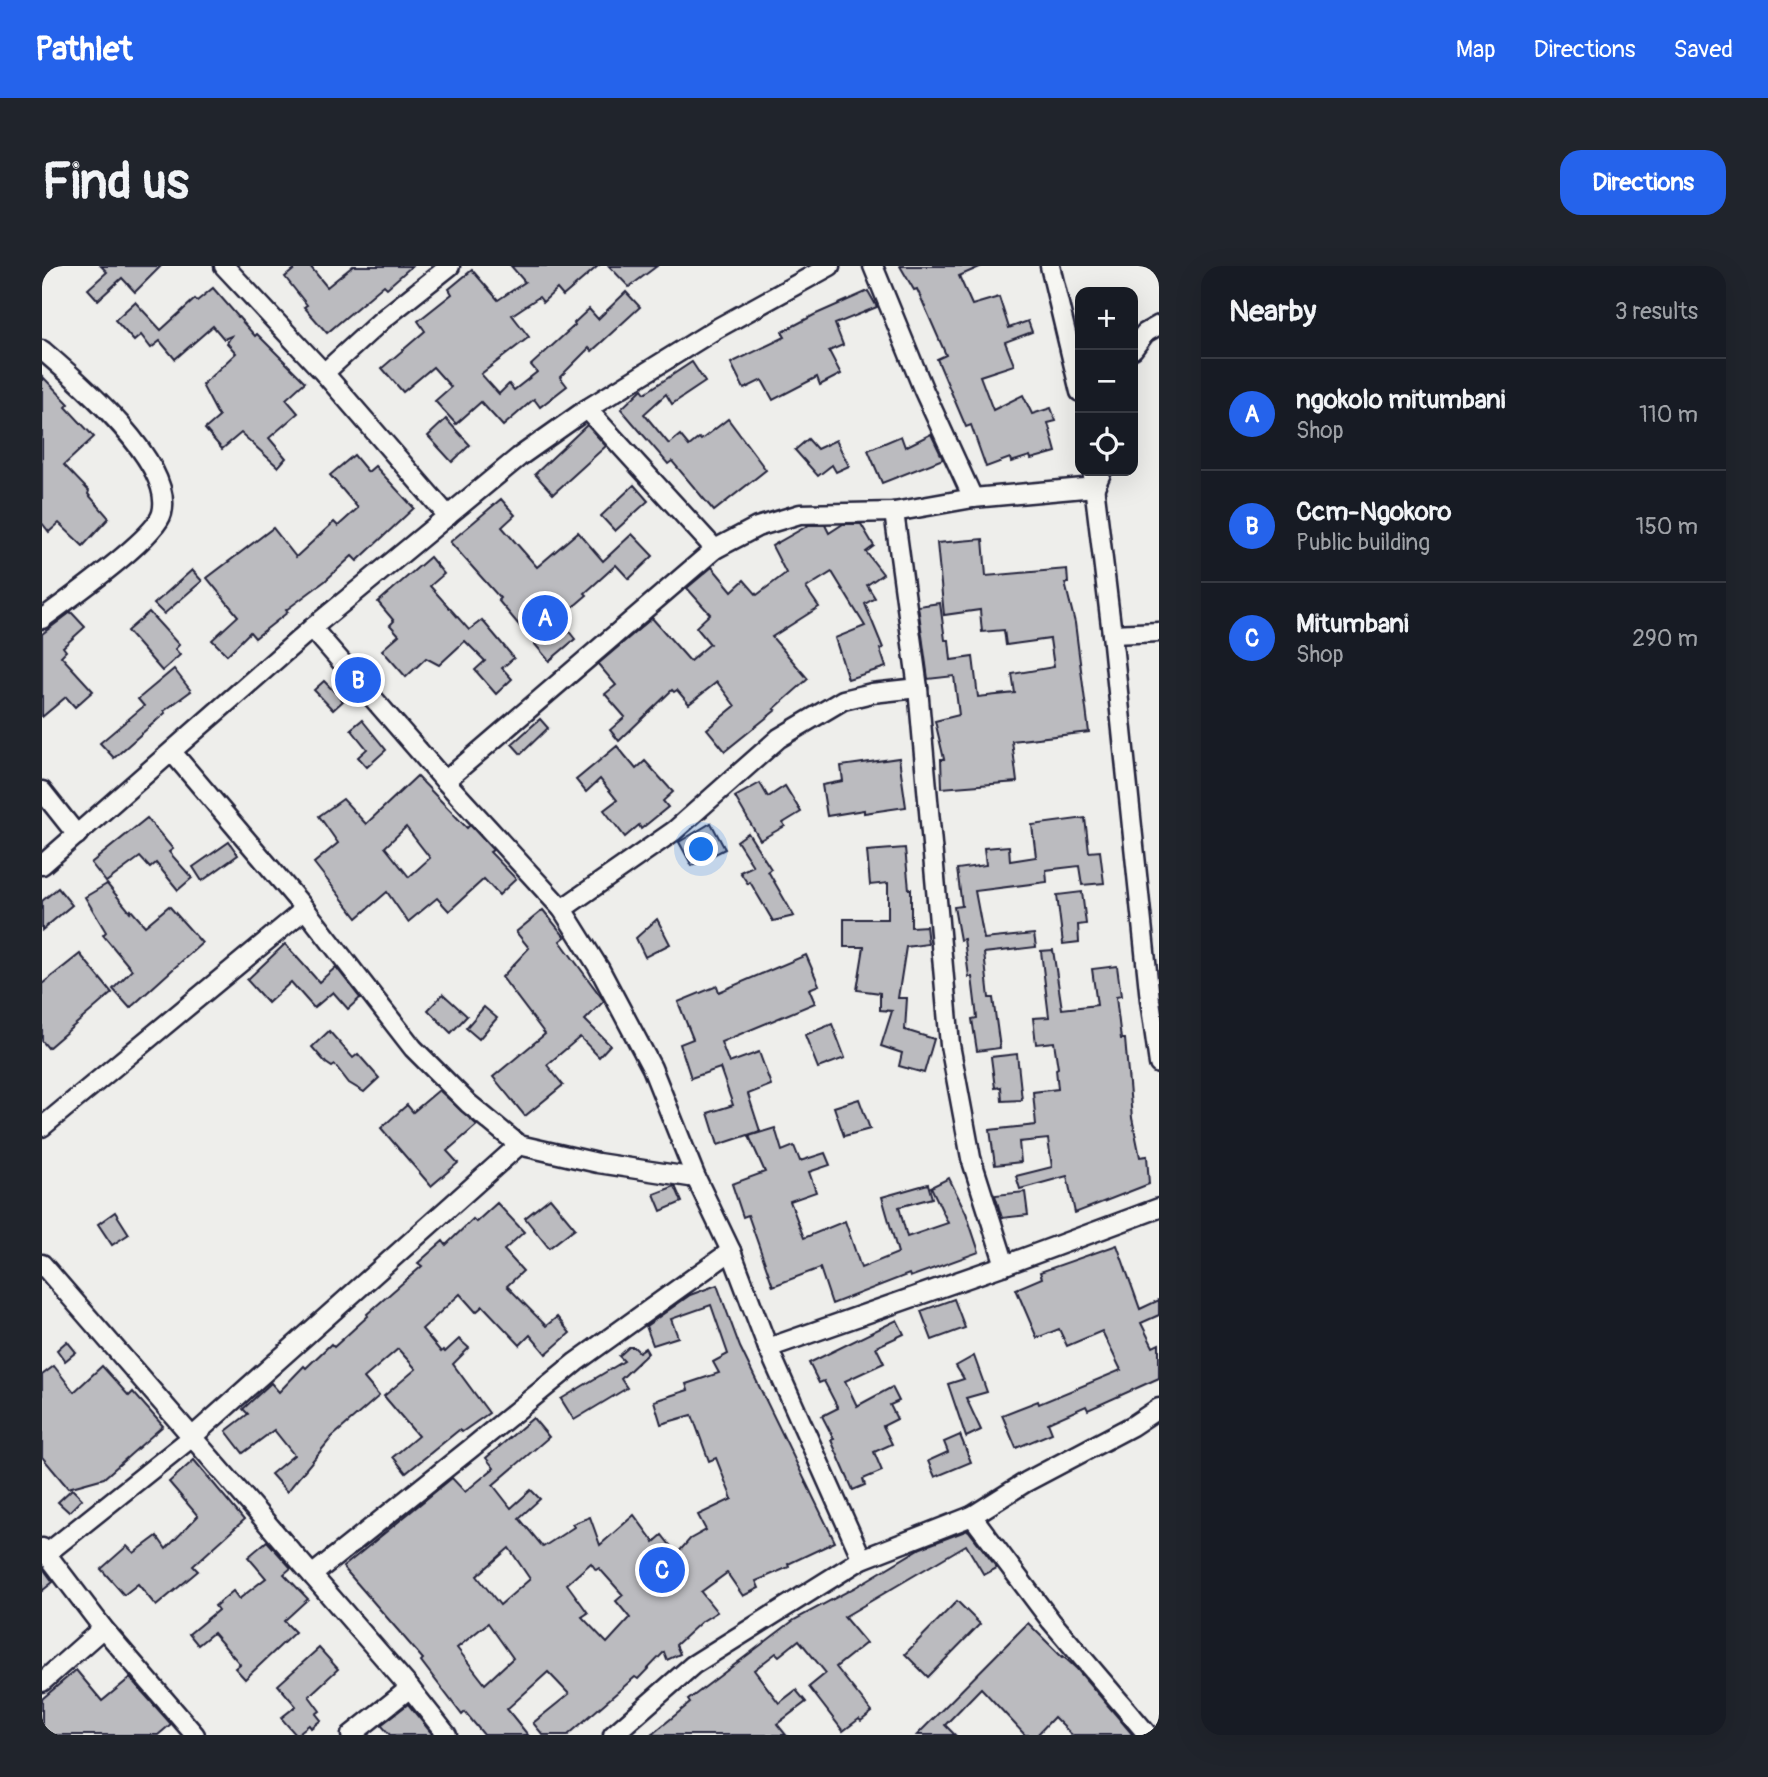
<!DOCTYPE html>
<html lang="en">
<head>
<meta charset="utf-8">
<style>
	body { margin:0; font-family:Pangolin,sans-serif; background:#20242c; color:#f1f3f6 }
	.controls { position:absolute; right:21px; top:21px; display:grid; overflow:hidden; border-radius:14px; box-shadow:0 7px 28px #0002 }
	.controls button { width:63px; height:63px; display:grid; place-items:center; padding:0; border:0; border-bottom:2px solid #363941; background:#171b24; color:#f1f3f6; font:35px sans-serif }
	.you { position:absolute; left:660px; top:584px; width:24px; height:24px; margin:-18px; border:5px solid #fff; border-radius:50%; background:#1a73e8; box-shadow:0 0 0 10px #1a73e833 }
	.badge { display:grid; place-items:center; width:46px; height:46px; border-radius:50%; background:#2563eb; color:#fff; font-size:23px; font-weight:700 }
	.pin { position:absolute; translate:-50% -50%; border:4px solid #fff; box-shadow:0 2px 7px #0006 }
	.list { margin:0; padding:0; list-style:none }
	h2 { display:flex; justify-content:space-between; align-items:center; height:91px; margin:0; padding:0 28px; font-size:30px }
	h2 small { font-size:23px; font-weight:400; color:#9ea1a6 }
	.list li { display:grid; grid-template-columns:46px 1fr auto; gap:21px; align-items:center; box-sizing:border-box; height:112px; padding:0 28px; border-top:2px solid #363941 }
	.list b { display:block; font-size:26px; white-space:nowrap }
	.list p { margin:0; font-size:23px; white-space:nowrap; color:#9ea1a6 }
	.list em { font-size:23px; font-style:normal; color:#9ea1a6 }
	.icon { flex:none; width:38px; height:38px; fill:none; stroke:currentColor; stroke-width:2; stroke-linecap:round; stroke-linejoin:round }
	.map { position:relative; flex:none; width:1117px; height:1469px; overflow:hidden; border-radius:21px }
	header { display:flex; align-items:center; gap:42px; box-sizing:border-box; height:98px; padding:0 35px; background:#2563eb; color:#fff }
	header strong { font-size:33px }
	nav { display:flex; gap:38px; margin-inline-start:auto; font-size:24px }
	.intro { display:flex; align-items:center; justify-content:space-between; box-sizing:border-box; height:168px; padding:0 42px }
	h1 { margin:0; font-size:49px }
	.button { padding:18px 32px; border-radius:21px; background:#2563eb; color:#fff; font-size:24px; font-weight:700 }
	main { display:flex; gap:42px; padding:0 42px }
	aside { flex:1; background:#171b24; border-radius:21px; box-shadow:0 7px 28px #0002 }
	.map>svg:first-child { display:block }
	.building { fill:#bbbbbf; stroke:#22223b; stroke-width:2; fill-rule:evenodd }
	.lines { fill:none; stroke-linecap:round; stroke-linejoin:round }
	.minor-casing { stroke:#22223b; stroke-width:23 }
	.minor { stroke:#f6f6f2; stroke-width:18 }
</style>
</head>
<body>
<header>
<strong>Pathlet</strong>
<nav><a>Map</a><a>Directions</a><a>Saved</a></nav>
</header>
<div class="intro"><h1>Find us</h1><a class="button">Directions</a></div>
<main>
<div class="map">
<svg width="1117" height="1469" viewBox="0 0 1117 1469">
	<rect width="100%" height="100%" fill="#eeeeeb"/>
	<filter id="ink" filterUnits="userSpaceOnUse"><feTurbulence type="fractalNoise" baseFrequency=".0143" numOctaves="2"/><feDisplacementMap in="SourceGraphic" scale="14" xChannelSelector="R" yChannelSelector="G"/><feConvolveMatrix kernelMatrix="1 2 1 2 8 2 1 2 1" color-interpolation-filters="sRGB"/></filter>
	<g filter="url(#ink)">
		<g class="building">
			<polygon points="59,0 119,0 93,26 80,12 56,34 46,23 65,6"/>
			<polygon points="256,0 268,0 285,21 311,0 370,0 345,22 342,19 285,67 262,41 265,39 243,11"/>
			<polygon points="469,0 556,0 521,30 515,23 501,36 497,31 470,49 487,71 439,108 457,128 467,118 472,124 495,106 489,99 533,59 532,57 547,43 556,53 584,26 598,41 550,85 547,82 518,111 525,120 498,141 492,133 461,160 439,136 414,158 393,135 409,121 391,101 361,126 340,102 383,65 376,55 410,28 407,23 430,4 456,34 483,16"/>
			<polygon points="567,0 615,0 587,21"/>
			<polygon points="858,0 940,0 917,10 930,39 957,31 967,62 986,55 990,66 963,76 972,99 938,110 951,144 981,129 990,148 1009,142 1014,155 1006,157 1014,186 989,193 988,190 969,196 968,192 944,201 929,159 924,161 895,93 904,89 875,23 872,24"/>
			<polygon points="171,22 213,70 215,68 263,116 244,133 256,147 227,172 244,192 236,201 199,167 180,183 163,163 177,151 160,119 194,87 185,77 189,70 182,73 171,60 133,93 118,75 109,82 99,69 92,75 73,54 93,36 119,64 153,33 155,35"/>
			<polygon points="826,25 835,41 793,58 801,79 787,85 799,108 778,119 775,111 731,134 720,114 702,123 689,97 743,71 740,66 772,49"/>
			<polygon points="650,96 663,116 630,138 624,128 602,148 627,178 638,169 647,180 657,172 659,174 686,153 724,204 672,245 630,195 626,198 579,143 600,123 603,127"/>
			<polygon points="0,110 27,138 24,141 52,171 22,199 47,225 46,228 67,252 41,280 17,257 7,266 0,257"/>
			<polygon points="404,153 428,179 410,196 386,170"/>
			<polygon points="545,159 564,180 511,228 493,208"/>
			<polygon points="889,168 901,193 840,217 826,184 859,170 863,181"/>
			<polygon points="766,173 775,183 794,174 807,200 794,206 790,199 776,210 753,184"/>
			<polygon points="312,189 326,206 333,200 372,242 315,295 310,290 283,315 244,344 246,346 213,372 208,366 185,389 170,374 196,350 165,312 231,262 254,291 292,256 296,260 316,242 288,209"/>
			<polygon points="592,219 606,235 573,265 559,250"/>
			<polygon points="459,233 473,249 460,261 495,301 536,266 561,295 590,268 611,290 587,313 574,299 543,327 545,329 517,353 533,373 507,395 456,334 458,332 408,276"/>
			<polygon points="801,258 819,258 832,280 824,286 841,308 825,319 833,332 823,338 841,382 838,383 844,401 806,413 793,372 823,360 790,306 764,322 777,341 730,371 766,413 732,443 734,444 683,485 665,463 693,440 675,416 647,438 635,424 632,426 630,424 577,475 568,464 583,451 563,428 574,419 556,398 610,352 648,395 668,378 654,361 668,348 645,322 670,301 690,325 702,314 715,329 744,307 730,280 767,259 783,259 787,267"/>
			<polygon points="941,273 944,310 1025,303 1026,317 1023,317 1033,357 1047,466 970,475 975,516 900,522 899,493 902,493 893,455 917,449 912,410 886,413 876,340 898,337 903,374 907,374 909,394 931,391 936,431 973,427 970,408 1012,401 1008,373 964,379 962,364 940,366 938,344 902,349 895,277"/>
			<polygon points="388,291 402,308 388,320 427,364 440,354 472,392 460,402 470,413 454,428 433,404 443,395 423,375 397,399 384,392 364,411 340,384 357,369 348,359 352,355 336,336"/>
			<polygon points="150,304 160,315 122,348 112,338"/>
			<polygon points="29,346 43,361 21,381 24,385 19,390 51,425 33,441 24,431 0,451 0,368"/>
			<polygon points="107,346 137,379 133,383 138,389 120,405 85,365"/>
			<polygon points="132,403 149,425 122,445 123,447 72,492 58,477 102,440 96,433"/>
			<polygon points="282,415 301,435 291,444 272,424"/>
			<polygon points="498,453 506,462 479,488 470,478"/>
			<polygon points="320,454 344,484 325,501 316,491 325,483 309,463"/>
			<polygon points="575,480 594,503 603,495 631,526 621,535 626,541 599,563 597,559 583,571 562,544 575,534 558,513 544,526 534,514"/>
			<polygon points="857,492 864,541 822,547 822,544 785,550 780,519 801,515 799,500"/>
			<path d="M375 510 425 562 428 559 451 584 448 586 474 613 457 629 442 613 407 645 395 632 366 656 345 626 315 652 272 597 296 577 277 550 301 533 324 558ZM364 561 388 592 367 611 343 581Z"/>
			<polygon points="718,517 726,531 743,520 759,546 741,557 743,560 718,574 693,531"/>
			<polygon points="105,552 131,583 127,586 150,612 136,624 114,597 108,602 98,591 64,616 49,597"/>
			<polygon points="1043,552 1047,586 1058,585 1062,617 1040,619 1037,600 1004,604 1005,616 933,625 942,673 992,668 994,681 942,687 947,732 951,732 958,782 935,785 930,753 935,752 930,711 927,711 922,673 918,674 912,641 920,640 915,603 944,599 942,582 967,580 968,595 994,591 990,559"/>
			<polygon points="669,557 683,583 650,600 637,576"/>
			<polygon points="706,567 729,603 726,605 752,650 731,655 708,616 706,618 698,606 711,600 695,575"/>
			<polygon points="187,576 196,589 160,615 151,601"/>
			<polygon points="863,582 867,623 869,623 869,661 884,660 886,678 864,681 856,732 865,732 863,764 892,773 882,807 857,800 860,787 839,780 850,745 838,744 838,727 815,724 822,681 802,681 802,653 846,653 846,617 828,619 825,585"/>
			<polygon points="65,618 88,646 89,644 103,660 127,640 160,677 88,742 71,723 90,704 61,669 64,666 43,631"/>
			<polygon points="16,622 30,639 0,664 0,635"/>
			<polygon points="1040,626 1044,658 1036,659 1037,676 1021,678 1015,629"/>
			<polygon points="501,644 523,671 518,675 562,735 543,754 568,779 557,791 538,771 505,799 521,819 483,850 451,811 503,768 460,711 487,682 474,666"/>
			<polygon points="615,653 628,678 603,691 594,672"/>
			<polygon points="243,678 277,716 294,701 318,732 306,743 291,726 272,742 249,716 226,737 205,714"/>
			<polygon points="1011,684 1020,743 1055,739 1050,703 1075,700 1079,730 1074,731 1079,773 1083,773 1090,852 1098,891 1105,890 1107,918 1033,947 1025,910 978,923 974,910 1010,901 1006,873 977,876 979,896 953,899 948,864 994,859 991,826 1016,823 1014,803 1016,802 1012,776 994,778 991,752 1007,751 999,685"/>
			<polygon points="38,688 70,727 6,782 0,775 0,718"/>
			<polygon points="764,689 777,719 767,723 773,737 679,776 687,797 717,786 729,819 706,828 718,865 676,879 666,847 691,839 678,802 649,812 638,778 651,773 636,736 675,720 677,726"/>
			<polygon points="401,728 425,750 409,767 386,744"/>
			<polygon points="442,741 455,752 437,773 424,762"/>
			<polygon points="790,758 803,792 776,802 763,769"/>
			<polygon points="287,765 311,792 316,788 337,812 322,826 307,817 293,799 290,801 284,797 270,781"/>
			<polygon points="975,788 980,834 960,835 959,821 953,822 949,791"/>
			<polygon points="397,824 435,859 405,885 416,897 389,920 339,862 365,839 371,846"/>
			<polygon points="817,833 828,863 802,870 792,841"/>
			<polygon points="733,862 740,885 752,880 758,895 783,887 788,899 767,906 774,926 748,935 762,972 803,955 819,1002 856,987 840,931 886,918 890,932 857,941 865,971 906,957 889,921 907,912 924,947 937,986 868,1011 867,1008 790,1038 778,1002 731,1020 706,949 701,951 690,918 723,906 707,870"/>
			<polygon points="633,920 640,936 619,945 612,928"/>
			<polygon points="983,926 986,949 960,952 953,929"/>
			<polygon points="508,932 533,962 507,982 483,952"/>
			<polygon points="455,937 482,966 462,984 481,1005 465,1020 504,1060 515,1051 528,1067 504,1088 488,1069 478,1079 441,1040 434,1046 418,1028 380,1063 399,1086 401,1084 403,1086 417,1073 427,1082 411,1098 447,1147 420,1166 417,1164 364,1207 351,1191 376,1170 342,1130 374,1103 356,1083 322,1112 337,1130 290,1171 245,1226 229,1208 252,1189 232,1164 201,1187 184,1165 206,1148 201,1143 229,1117 237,1126 262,1100 264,1102 289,1078 292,1081 326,1050 325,1048 380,1000 376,997 401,975 404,979 431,953 434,956"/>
			<polygon points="73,946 87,968 70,979 56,958"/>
			<polygon points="1075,979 1098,1043 1117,1034 1117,1049 1099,1057 1111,1081 1117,1078 1117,1112 1046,1144 1044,1140 1006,1157 1010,1167 974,1182 960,1149 996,1135 997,1138 1079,1104 1060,1065 1025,1080 1017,1063 995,1072 974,1023 1000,1012 998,1006"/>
			<path d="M675 1019 698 1081 793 1276 746 1298 747 1301 714 1315 717 1322 701 1330 685 1307 659 1326 675 1346 659 1356 634 1379 638 1388 625 1394 622 1386 596 1413 593 1411 526 1469H501L491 1457 527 1428 506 1406 465 1443 486 1469H442L423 1446 420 1449 379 1395 381 1393 301 1301 410 1212 423 1226 452 1202 444 1192 491 1152 507 1171 451 1219 469 1242 489 1224 498 1233 477 1252 501 1281 532 1261 530 1258 548 1251 558 1279 592 1249 612 1276 620 1269 635 1288 648 1273 664 1264 656 1249 690 1233 674 1192 667 1195 650 1149 619 1158 612 1135 646 1124 644 1118 677 1107 671 1096 686 1088 669 1039 629 1053 636 1071 611 1079 604 1060 648 1029ZM467 1282 488 1313 458 1339 435 1310ZM549 1297 554 1304 557 1302 581 1329 574 1335 588 1352 565 1377 540 1351 546 1347 525 1318ZM446 1357 471 1392 443 1418 415 1382Z"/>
			<polygon points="912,1033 923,1062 890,1074 879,1045"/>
			<polygon points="855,1054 862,1068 834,1081 842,1097 803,1115 815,1140 850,1121 857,1135 848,1139 855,1153 841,1160 850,1178 832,1186 840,1205 821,1213 823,1219 811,1224 789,1174 792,1173 780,1150 796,1142 782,1115 777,1117 767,1097"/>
			<polygon points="25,1075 34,1086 23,1095 15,1084"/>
			<polygon points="587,1081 592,1081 597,1086 603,1082 606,1087 579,1113 585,1122 532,1154 519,1133 582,1095 577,1090"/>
			<polygon points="932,1090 945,1126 924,1132 939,1164 924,1171 906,1118 922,1113 914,1100"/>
			<polygon points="12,1100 32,1126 60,1100 87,1130 91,1126 121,1160 62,1212 26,1222 0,1191 0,1109"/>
			<polygon points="918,1169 929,1196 893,1211 886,1195 906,1186 902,1176"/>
			<polygon points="152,1194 202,1254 151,1300 156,1305 114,1340 96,1318 82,1329 59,1303 85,1280 92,1287 115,1270 124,1283 156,1250 127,1216"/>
			<polygon points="30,1223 40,1233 27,1246 16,1236"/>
			<polygon points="926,1264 955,1302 942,1309 924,1279 802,1351 824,1377 794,1401 830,1446 819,1455 817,1453 801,1465 767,1421 784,1407 757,1374 737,1390 734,1387 712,1404 737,1437 754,1424 764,1436 735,1458 744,1469 609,1469 648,1437 646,1434 752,1354 812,1322 879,1282"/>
			<polygon points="225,1275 249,1302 242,1308 266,1333 242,1355 253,1366 203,1413 193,1402 198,1398 171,1367 156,1379 147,1368 176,1344 173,1340 191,1325 197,1333 224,1312 206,1291"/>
			<polygon points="0,1301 11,1316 0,1325"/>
			<polygon points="915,1335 938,1358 886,1411 863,1388"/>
			<polygon points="986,1357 1020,1391 1021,1390 1035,1403 1091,1469 1030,1469 1012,1451 995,1469 983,1469 939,1422 903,1459 913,1469 875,1469"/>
			<polygon points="277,1382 296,1403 267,1430 278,1445 274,1448 279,1454 269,1462 267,1459 254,1469 239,1452 254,1440 236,1419"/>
			<polygon points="34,1404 60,1435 88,1412 129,1458 116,1469 0,1469 0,1433"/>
			<polygon points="366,1438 391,1469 348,1469 339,1459"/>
		</g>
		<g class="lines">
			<g class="minor-casing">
				<g id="minor">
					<polyline points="182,0 282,107 406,250"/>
					<polyline points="831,0 882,125 931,232"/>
					<polyline points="1008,0 1038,126"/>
					<polyline points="1091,83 1103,67 1117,59"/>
					<path d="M0 84C35 114 133 197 120 247 114 272 24 335 0 353"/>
					<polyline points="282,107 340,54 408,0"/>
					<polyline points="545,143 673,283"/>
					<polyline points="1051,211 1070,368 1108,734 1117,798"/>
					<polyline points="852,246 876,422 908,779 929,892 963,999"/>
					<polyline points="270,362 403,515 520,643 557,702 610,802 654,912 689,985 726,1082 820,1293"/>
					<polyline points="1070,368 1117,366"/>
					<polyline points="130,486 263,643 371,782 426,837 477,879 556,897 654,912"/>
					<polyline points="403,515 673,283 715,261 758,248 852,246 931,232 1053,221 1060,205"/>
					<polyline points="0,525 35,569"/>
					<polyline points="0,599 270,362 477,191 545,143 674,63 788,0"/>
					<polyline points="520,643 632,565 737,472 801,434 830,427 876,422"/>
					<polyline points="0,861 263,643"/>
					<polyline points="0,998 368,1422 405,1469"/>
					<polyline points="726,1082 963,999 1117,942"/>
					<polyline points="930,1250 1009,1355 1106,1469"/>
					<polyline points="0,1282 61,1362 153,1469"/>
					<polyline points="4,1288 149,1172 477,879"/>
					<polyline points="270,1309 428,1183 534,1096 689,985"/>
					<polyline points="0,1416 61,1362"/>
					<polyline points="309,1469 368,1422"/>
					<polyline points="571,1469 651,1399 820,1293 930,1250 984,1216 1090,1160 1117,1142"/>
				</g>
			</g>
			<use href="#minor" class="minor"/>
		</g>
	</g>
</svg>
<div class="controls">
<button>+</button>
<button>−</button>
<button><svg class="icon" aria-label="locate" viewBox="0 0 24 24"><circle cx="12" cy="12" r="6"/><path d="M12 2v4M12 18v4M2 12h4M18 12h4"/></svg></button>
</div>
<div class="you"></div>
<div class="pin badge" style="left:503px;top:352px">A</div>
<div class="pin badge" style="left:316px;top:414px">B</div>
<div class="pin badge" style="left:620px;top:1304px">C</div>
</div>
<aside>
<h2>Nearby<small>3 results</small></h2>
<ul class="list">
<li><span class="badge">A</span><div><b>ngokolo mitumbani</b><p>Shop</p></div><em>110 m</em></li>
<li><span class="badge">B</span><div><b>Ccm-Ngokoro</b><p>Public building</p></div><em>150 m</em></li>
<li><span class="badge">C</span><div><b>Mitumbani</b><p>Shop</p></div><em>290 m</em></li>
</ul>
</aside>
</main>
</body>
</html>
